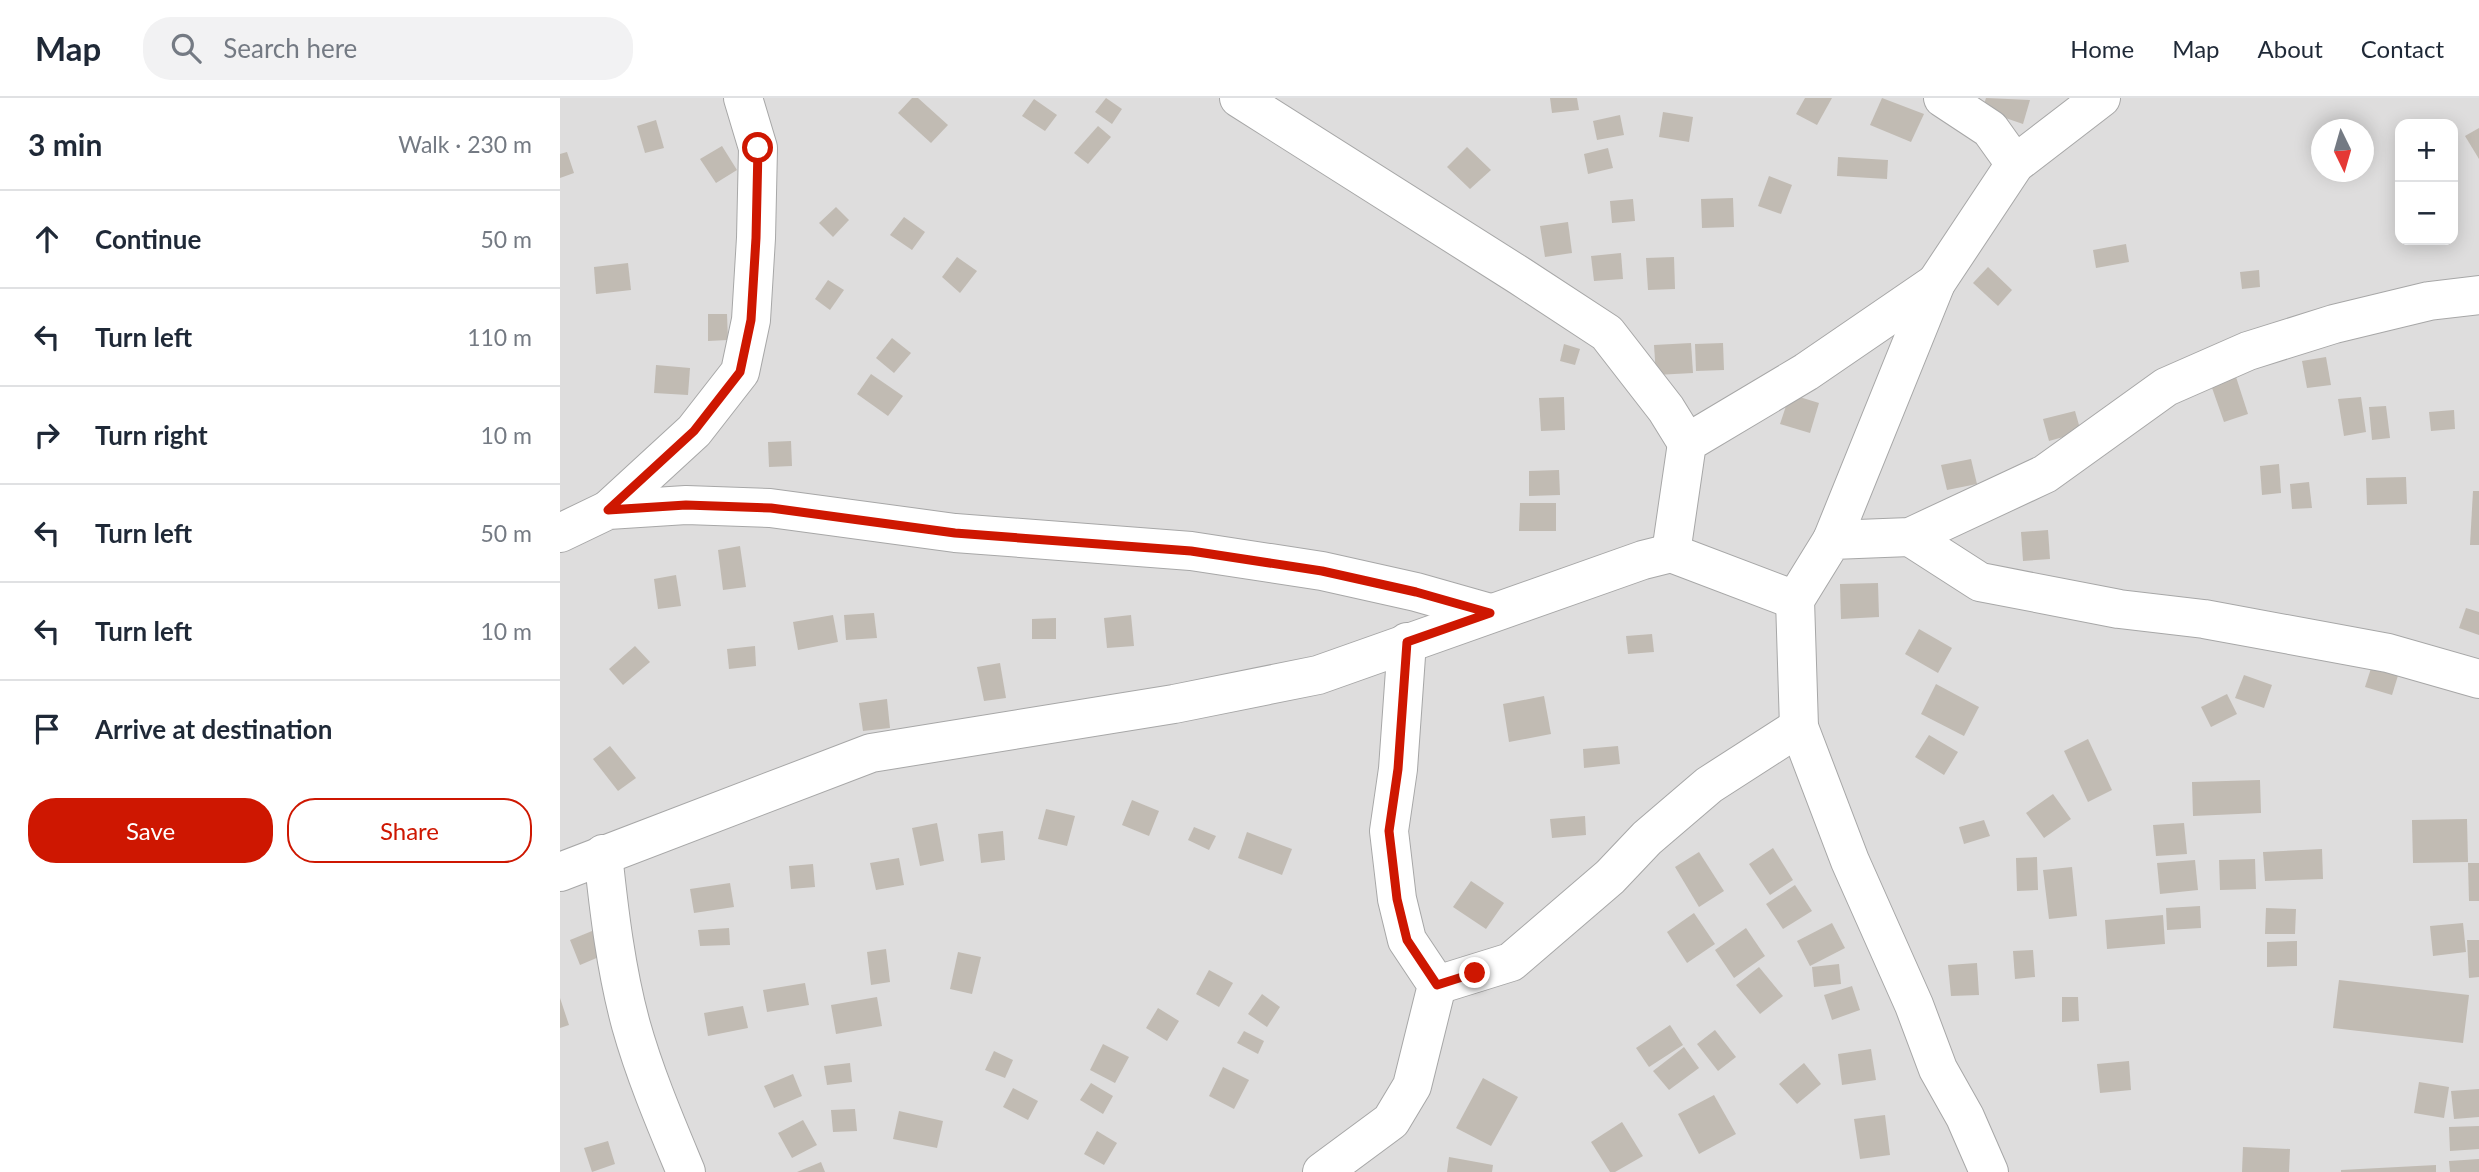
<!DOCTYPE html>
<html lang="en">
<head>
<meta charset="utf-8">
<style>
	body { margin:0; font-family:Lato,sans-serif; background:#f2f2f3; color:#1f2937 }
	.controls { position:absolute; right:21px; top:21px; display:grid; overflow:hidden; border-radius:14px; box-shadow:0 4px 18px #0003 }
	.controls button { width:63px; height:63px; display:grid; place-items:center; padding:0; border:0; border-bottom:2px solid #e0e1e3; background:#fff; color:#1f2937; font:35px sans-serif }
	.compass { position:absolute; left:1751px; top:21px; width:63px; height:63px; border-radius:50%; background:#fff; box-shadow:0 4px 18px #0003; rotate:175deg }
	.stop { position:absolute; width:21px; height:21px; margin:-16px; border:5px solid #ce1701; border-radius:50%; background:#fff }
	.stop.end { background:#ce1701; border-color:#fff; box-shadow:0 2px 7px #0008 }
	.list { margin:0; padding:0; list-style:none }
	h2 { display:flex; justify-content:space-between; align-items:center; height:91px; margin:0; padding:0 28px; font-size:30px }
	h2 small { font-size:23px; font-weight:400; color:#747a83 }
	.list li { display:grid; grid-template-columns:46px 1fr auto; gap:21px; align-items:center; box-sizing:border-box; height:98px; padding:0 28px; border-top:2px solid #e0e1e3 }
	.list b { display:block; font-size:26px; white-space:nowrap }
	.list em { font-size:23px; font-style:normal; color:#747a83 }
	.actions { display:flex; gap:14px; padding:21px 28px }
	.actions a { flex:1; padding:16px 0; border:2px solid #ce1701; border-radius:28px; text-align:center; font-size:24px; color:#ce1701 }
	.actions .main { background:#ce1701; color:#fff }
	.icon { flex:none; width:38px; height:38px; fill:none; stroke:currentColor; stroke-width:2; stroke-linecap:round; stroke-linejoin:round }
	.map { position:relative; flex:none; width:1919px; height:1074px; overflow:hidden }
	header { display:flex; align-items:center; gap:42px; box-sizing:border-box; height:98px; padding:0 35px; background:#fff; border-bottom:2px solid #e0e1e3 }
	header strong { font-size:33px }
	nav { display:flex; gap:38px; margin-inline-start:auto; font-size:24px }
	.search { width:490px; height:63px; background:#f2f2f3; display:flex; align-items:center; gap:18px; box-sizing:border-box; padding:0 24px; border-radius:28px; color:#747a83; font-size:26px }
	main { display:flex }
	aside { flex:1; background:#fff }
	.map>svg:first-child { display:block }
	.residential { fill:#dedddd; fill-rule:evenodd }
	.building { fill:#c1bbb3 }
	.lines { fill:none; stroke-linecap:round; stroke-linejoin:round }
	.street-casing { stroke:#a7a7a7; stroke-width:40 }
	.street { stroke:#fff; stroke-width:38 }
	.route { stroke:#ce1701; stroke-width:9 }
</style>
</head>
<body>
<header>
<strong>Map</strong>
<div class="search"><svg class="icon" aria-label="search" viewBox="0 0 24 24"><circle cx="10" cy="10" r="6"/><path d="M15 15l6 6"/></svg>Search here</div>
<nav><a>Home</a><a>Map</a><a>About</a><a>Contact</a></nav>
</header>
<main>
<aside>
<h2>3 min<small>Walk · 230 m</small></h2>
<ul class="list">
<li><svg class="icon" aria-label="ahead" viewBox="0 0 24 24"><path d="M12 20V5M6 11l6-6 6 6"/></svg><div><b>Continue</b></div><em>50 m</em></li>
<li><svg class="icon" aria-label="left" viewBox="0 0 24 24"><path d="M17 20v-9H6M10 6l-5 5 5 5"/></svg><div><b>Turn left</b></div><em>110 m</em></li>
<li><svg class="icon" aria-label="right" viewBox="0 0 24 24"><path d="M7 20v-9h11M14 6l5 5-5 5"/></svg><div><b>Turn right</b></div><em>10 m</em></li>
<li><svg class="icon" aria-label="left" viewBox="0 0 24 24"><path d="M17 20v-9H6M10 6l-5 5 5 5"/></svg><div><b>Turn left</b></div><em>50 m</em></li>
<li><svg class="icon" aria-label="left" viewBox="0 0 24 24"><path d="M17 20v-9H6M10 6l-5 5 5 5"/></svg><div><b>Turn left</b></div><em>10 m</em></li>
<li><svg class="icon" aria-label="arrive" viewBox="0 0 24 24"><path d="M6 21V4h12l-3 4 3 4H6"/></svg><div><b>Arrive at destination</b></div></li>
</ul>
<div class="actions"><a class="main">Save</a><a>Share</a></div>
</aside>
<div class="map">
<svg width="1919" height="1074" viewBox="0 0 1919 1074">
	<rect width="100%" height="100%" fill="#f0eee6"/>
	<path class="residential" d="M0 0H1919V1074H0ZM1840 26H1893V142H1840ZM1762 32H1804V74H1762Z"/>
	<g class="building">
		<polygon points="352,0 358,0 388,27 371,45 338,15"/>
		<polygon points="546,0 562,11 552,26 535,14"/>
		<polygon points="990,0 1017,0 1019,12 992,15"/>
		<polygon points="1245,0 1272,0 1257,27 1236,16"/>
		<polygon points="1322,0 1364,16 1351,44 1310,27"/>
		<polygon points="1426,0 1470,2 1463,26 1422,12"/>
		<polygon points="474,1 497,17 485,33 462,18"/>
		<polygon points="1103,14 1133,19 1129,44 1099,39"/>
		<polygon points="1060,17 1064,37 1037,42 1033,23"/>
		<polygon points="96,22 104,50 85,55 77,28"/>
		<polygon points="538,28 551,39 528,66 514,55"/>
		<polygon points="1919,30 1919,61 1905,38"/>
		<polygon points="162,48 177,72 156,85 140,61"/>
		<polygon points="907,49 931,72 910,91 887,69"/>
		<polygon points="1048,50 1053,70 1028,76 1024,56"/>
		<polygon points="7,54 14,75 0,80 0,56"/>
		<polygon points="1278,59 1328,62 1327,81 1277,78"/>
		<polygon points="1209,78 1232,87 1221,116 1198,108"/>
		<polygon points="1173,100 1174,129 1142,130 1141,101"/>
		<polygon points="1073,101 1075,123 1052,125 1050,103"/>
		<polygon points="276,109 289,122 273,139 259,125"/>
		<polygon points="344,119 365,134 352,152 330,137"/>
		<polygon points="1008,124 1012,155 985,159 980,128"/>
		<polygon points="1566,146 1569,164 1536,170 1533,152"/>
		<polygon points="1061,155 1063,181 1034,183 1031,158"/>
		<polygon points="397,159 417,173 400,195 382,179"/>
		<polygon points="1114,159 1115,191 1088,192 1086,160"/>
		<polygon points="68,165 71,192 36,196 34,169"/>
		<polygon points="1428,169 1452,192 1438,208 1413,185"/>
		<polygon points="1699,172 1700,189 1682,191 1680,174"/>
		<polygon points="268,182 284,192 270,212 255,201"/>
		<polygon points="148,216 167,216 168,242 148,243"/>
		<polygon points="332,240 351,255 334,275 316,260"/>
		<polygon points="1131,245 1133,275 1096,277 1094,247"/>
		<polygon points="1163,245 1164,272 1136,273 1135,246"/>
		<polygon points="1004,246 1020,251 1015,267 1000,263"/>
		<polygon points="1766,259 1771,287 1747,290 1742,263"/>
		<polygon points="96,267 130,270 128,297 94,295"/>
		<polygon points="311,276 343,298 328,318 297,296"/>
		<polygon points="1676,279 1688,316 1664,324 1651,287"/>
		<polygon points="1230,296 1259,305 1250,335 1220,326"/>
		<polygon points="1004,299 1005,332 981,333 979,300"/>
		<polygon points="1801,299 1806,334 1784,338 1778,301"/>
		<polygon points="1826,308 1830,340 1812,342 1809,309"/>
		<polygon points="1894,312 1895,331 1871,333 1869,314"/>
		<polygon points="1515,313 1521,334 1489,343 1483,321"/>
		<polygon points="231,343 232,368 209,369 208,344"/>
		<polygon points="1411,361 1417,386 1387,392 1381,367"/>
		<polygon points="1719,366 1721,395 1702,397 1700,368"/>
		<polygon points="999,372 1000,397 969,398 969,373"/>
		<polygon points="1846,379 1847,406 1807,407 1806,380"/>
		<polygon points="1749,384 1752,410 1732,411 1730,386"/>
		<polygon points="1913,393 1919,393 1919,447 1910,447"/>
		<polygon points="960,405 996,405 996,433 959,433"/>
		<polygon points="1488,432 1490,461 1463,463 1461,434"/>
		<polygon points="180,448 186,489 163,492 158,452"/>
		<polygon points="116,477 121,508 98,511 94,481"/>
		<polygon points="1318,485 1319,519 1281,521 1280,486"/>
		<polygon points="1906,510 1919,514 1919,537 1899,530"/>
		<polygon points="314,515 317,540 286,542 284,517"/>
		<polygon points="273,517 278,544 238,552 233,524"/>
		<polygon points="571,517 574,548 547,550 544,520"/>
		<polygon points="496,520 496,541 472,541 472,521"/>
		<polygon points="1359,531 1392,550 1378,575 1345,556"/>
		<polygon points="1092,536 1094,554 1068,556 1066,538"/>
		<polygon points="75,548 90,564 63,587 49,571"/>
		<polygon points="195,548 196,568 169,571 167,551"/>
		<polygon points="1813,564 1840,571 1832,597 1805,589"/>
		<polygon points="440,565 446,600 424,603 417,569"/>
		<polygon points="1684,577 1712,587 1704,610 1675,600"/>
		<polygon points="1376,586 1419,609 1404,638 1361,616"/>
		<polygon points="1667,596 1677,616 1651,629 1641,609"/>
		<polygon points="984,598 991,636 949,644 943,606"/>
		<polygon points="327,601 330,630 303,633 299,605"/>
		<polygon points="1369,637 1398,654 1384,677 1355,659"/>
		<polygon points="1528,641 1552,692 1528,704 1504,653"/>
		<polygon points="50,648 76,680 58,693 33,661"/>
		<polygon points="1058,648 1060,666 1024,670 1023,651"/>
		<polygon points="1700,682 1701,715 1633,718 1632,684"/>
		<polygon points="1493,696 1511,721 1484,740 1466,715"/>
		<polygon points="572,702 599,713 589,738 562,727"/>
		<polygon points="486,711 515,718 507,748 478,741"/>
		<polygon points="1025,718 1026,737 992,740 990,721"/>
		<polygon points="1907,721 1908,764 1853,765 1852,722"/>
		<polygon points="1424,722 1430,738 1404,746 1399,729"/>
		<polygon points="377,725 384,763 360,768 352,730"/>
		<polygon points="1624,725 1627,756 1596,758 1593,727"/>
		<polygon points="634,729 656,738 649,752 628,742"/>
		<polygon points="443,733 445,762 421,765 418,736"/>
		<polygon points="687,734 732,751 722,777 678,760"/>
		<polygon points="1213,750 1233,782 1210,797 1189,766"/>
		<polygon points="1762,751 1763,781 1705,783 1703,754"/>
		<polygon points="1139,754 1164,793 1139,809 1115,769"/>
		<polygon points="1477,759 1478,792 1457,793 1456,760"/>
		<polygon points="339,760 344,787 316,792 310,765"/>
		<polygon points="1695,761 1696,791 1660,792 1659,762"/>
		<polygon points="1635,762 1638,792 1600,796 1597,765"/>
		<polygon points="1908,765 1919,765 1919,803 1909,803"/>
		<polygon points="253,766 255,789 231,791 229,768"/>
		<polygon points="1512,769 1517,818 1489,821 1483,772"/>
		<polygon points="911,783 944,805 926,831 893,809"/>
		<polygon points="170,785 174,809 134,815 130,791"/>
		<polygon points="1235,787 1252,813 1223,831 1206,806"/>
		<polygon points="1640,808 1641,830 1607,832 1606,810"/>
		<polygon points="1706,810 1736,811 1735,836 1705,836"/>
		<polygon points="1134,815 1155,846 1127,865 1107,834"/>
		<polygon points="1603,817 1605,846 1547,851 1545,822"/>
		<polygon points="1272,825 1285,850 1250,868 1237,843"/>
		<polygon points="1903,825 1906,854 1873,858 1870,828"/>
		<polygon points="169,830 170,847 140,848 138,832"/>
		<polygon points="1186,830 1205,858 1174,880 1155,852"/>
		<polygon points="37,831 46,856 20,867 10,842"/>
		<polygon points="1907,842 1919,842 1919,879 1909,880"/>
		<polygon points="1737,843 1737,868 1707,869 1707,844"/>
		<polygon points="326,851 330,884 311,887 307,854"/>
		<polygon points="1473,852 1475,879 1455,881 1453,853"/>
		<polygon points="398,854 421,859 412,896 390,891"/>
		<polygon points="1417,865 1419,897 1391,898 1388,867"/>
		<polygon points="1279,866 1281,886 1254,889 1252,869"/>
		<polygon points="1199,869 1223,898 1200,916 1176,887"/>
		<polygon points="649,872 673,885 659,909 636,896"/>
		<polygon points="1779,882 1909,897 1903,945 1773,930"/>
		<polygon points="245,885 249,907 207,914 203,892"/>
		<polygon points="1292,888 1300,912 1272,922 1264,897"/>
		<polygon points="702,896 720,909 707,929 688,916"/>
		<polygon points="317,899 322,928 276,936 271,907"/>
		<polygon points="1502,899 1518,899 1519,923 1502,924"/>
		<polygon points="0,900 9,927 0,930"/>
		<polygon points="183,908 188,930 148,938 144,915"/>
		<polygon points="598,910 619,923 607,943 586,930"/>
		<polygon points="1110,927 1123,947 1089,969 1076,950"/>
		<polygon points="1155,932 1176,959 1158,973 1137,946"/>
		<polygon points="684,933 704,943 698,956 677,945"/>
		<polygon points="543,946 569,959 555,985 530,972"/>
		<polygon points="1124,949 1139,970 1109,992 1093,973"/>
		<polygon points="1311,951 1316,982 1282,987 1278,956"/>
		<polygon points="434,953 453,962 445,980 425,972"/>
		<polygon points="1569,963 1571,992 1540,995 1537,966"/>
		<polygon points="290,965 292,984 267,987 264,968"/>
		<polygon points="1244,965 1261,986 1237,1006 1219,986"/>
		<polygon points="663,969 689,982 674,1011 649,998"/>
		<polygon points="233,976 242,998 214,1010 204,988"/>
		<polygon points="923,980 958,999 931,1048 896,1030"/>
		<polygon points="1859,984 1889,989 1884,1020 1854,1015"/>
		<polygon points="531,985 553,998 543,1016 520,1002"/>
		<polygon points="453,990 478,1003 468,1022 443,1009"/>
		<polygon points="1919,991 1919,1019 1894,1021 1891,993"/>
		<polygon points="1154,997 1176,1036 1139,1056 1118,1016"/>
		<polygon points="295,1011 297,1033 273,1034 271,1012"/>
		<polygon points="339,1013 383,1023 377,1050 333,1041"/>
		<polygon points="1325,1017 1330,1057 1300,1061 1294,1021"/>
		<polygon points="243,1022 257,1047 232,1060 218,1035"/>
		<polygon points="1062,1024 1083,1058 1055,1074 1050,1074 1031,1044"/>
		<polygon points="1919,1028 1919,1051 1890,1053 1889,1029"/>
		<polygon points="537,1033 557,1045 544,1067 524,1056"/>
		<polygon points="48,1043 55,1066 32,1074 24,1050"/>
		<polygon points="1683,1049 1730,1051 1729,1074 1682,1074"/>
		<polygon points="889,1059 933,1067 932,1074 887,1074"/>
		<polygon points="1919,1061 1919,1074 1890,1074 1889,1063"/>
		<polygon points="261,1064 265,1074 237,1074"/>
		<polygon points="1876,1067 1876,1074 1781,1074 1781,1072"/>
	</g>
	<g class="lines">
		<g class="street-casing">
			<g id="street">
				<polyline points="679,0 960,178 1047,235 1106,311 1127,345"/>
				<polyline points="1383,0 1430,31 1455,66"/>
				<polyline points="48,412 134,333 180,274 191,222 196,140 198,50 183,0"/>
				<polyline points="0,435 48,412 126,407 210,410 395,435 631,453 762,473 856,494 930,515"/>
				<polyline points="1350,439 1420,484 1559,511 1644,521 1828,555 1919,581"/>
				<polyline points="1272,442 1376,185 1455,66 1541,0"/>
				<polyline points="1235,502 1111,455 1127,345 1246,274 1376,185"/>
				<path d="M43 756C49 813 56 872 71 927 85 977 106 1026 126 1074"/>
				<polyline points="0,774 311,655 614,606 758,577 1083,462 1111,455"/>
				<polyline points="877,887 951,864 1050,779 1087,740 1149,687 1239,629"/>
				<polyline points="762,1074 831,1023 852,988 877,887 847,842 837,801 829,733 838,671 847,544"/>
				<polyline points="1429,1074 1405,1019 1378,971 1354,907 1290,763 1239,629 1235,502 1272,442 1350,439 1485,376 1606,289 1688,253 1774,226 1869,203 1919,197"/>
			</g>
		</g>
		<use href="#street" class="street"/>
	</g>
	<g class="lines">
		<polyline class="route" points="198,50 196,140 191,222 180,274 134,333 48,412 126,407 211,410 395,435 631,453 762,473 856,494 930,515 847,544 838,671 829,733 837,801 847,842 877,887 915,875"/>
	</g>
</svg>
<div class="controls">
<button>+</button>
<button>−</button>
</div>
<svg class="compass" viewBox="-18 -18 36 36"><path d="M0-13l5 13h-10z" fill="#e53935"/><path d="M0 13l5-13h-10z" fill="#747a83"/></svg>
<div class="stop" style="left:198px;top:50px"></div>
<div class="stop end" style="left:915px;top:875px"></div>
</div>
</main>
</body>
</html>
